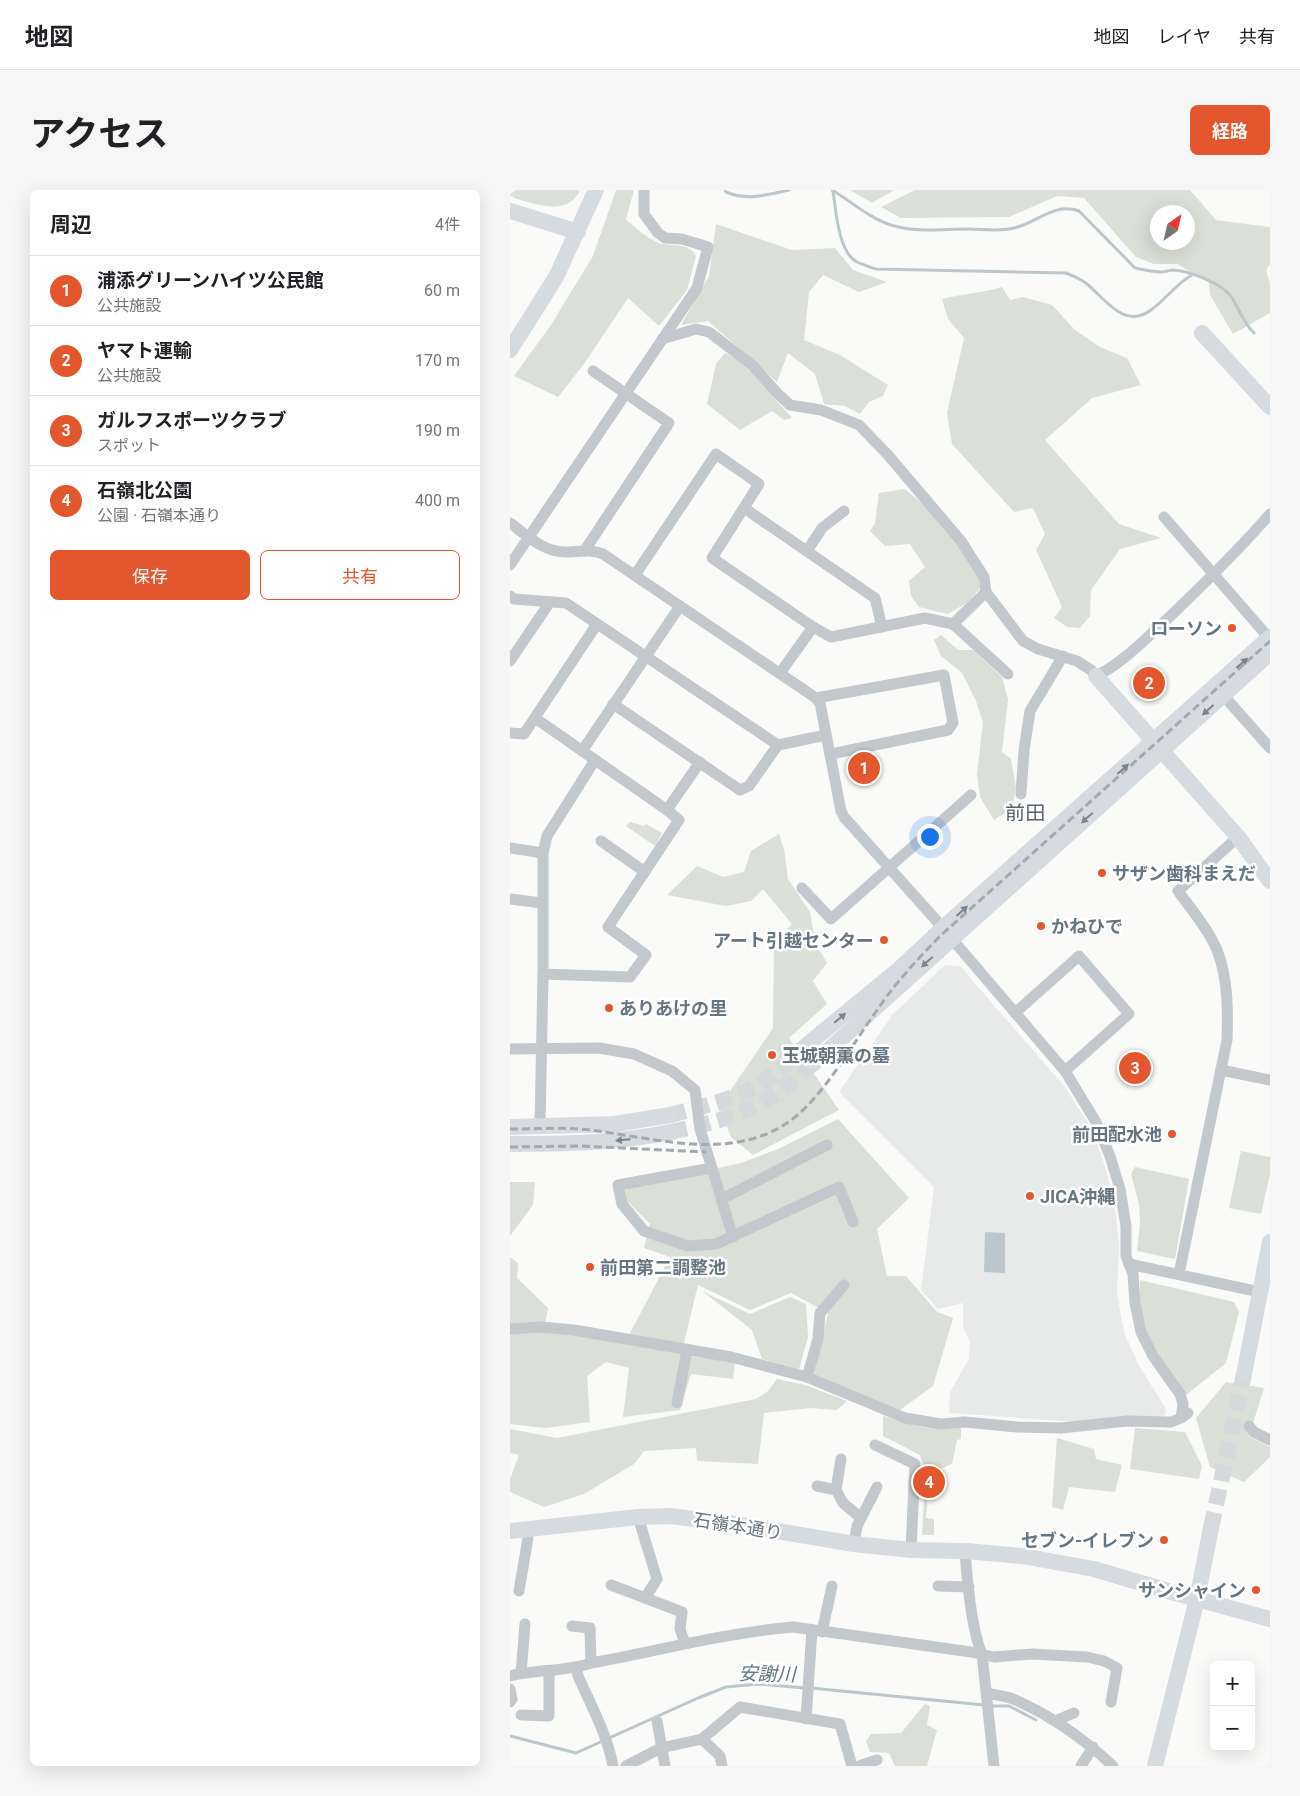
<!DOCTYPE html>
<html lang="ja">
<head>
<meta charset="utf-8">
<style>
	body { margin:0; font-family:Roboto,"Noto Sans JP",sans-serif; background:#f6f6f6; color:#202124 }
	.controls { position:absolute; right:15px; bottom:15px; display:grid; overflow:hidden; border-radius:8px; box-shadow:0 5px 20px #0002 }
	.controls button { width:45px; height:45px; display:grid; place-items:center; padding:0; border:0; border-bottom:1px solid #e0e0e0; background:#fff; color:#202124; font:25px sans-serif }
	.compass { position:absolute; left:640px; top:15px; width:45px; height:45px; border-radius:50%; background:#fff; box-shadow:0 5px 20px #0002; rotate:34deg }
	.you { position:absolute; left:419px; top:646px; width:18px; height:18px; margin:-12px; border:4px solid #fff; border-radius:50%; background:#1a73e8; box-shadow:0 0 0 8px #1a73e833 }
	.badge { display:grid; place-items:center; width:32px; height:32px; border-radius:50%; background:#e4572e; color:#fff; font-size:16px; font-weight:700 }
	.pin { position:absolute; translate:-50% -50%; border:2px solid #fff; box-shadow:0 1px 5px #0006 }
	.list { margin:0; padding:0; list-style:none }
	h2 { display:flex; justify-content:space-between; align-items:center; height:65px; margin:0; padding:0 20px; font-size:21px }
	h2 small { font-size:16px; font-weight:400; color:#757577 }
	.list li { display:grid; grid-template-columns:32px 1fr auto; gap:15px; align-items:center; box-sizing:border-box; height:70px; padding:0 20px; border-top:1px solid #e0e0e0 }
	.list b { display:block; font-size:19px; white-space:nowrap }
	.list p { margin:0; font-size:16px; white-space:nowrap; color:#757577 }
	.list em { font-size:16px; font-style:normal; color:#757577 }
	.actions { display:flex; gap:10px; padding:15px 20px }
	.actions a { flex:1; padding:11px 0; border:1px solid #e4572e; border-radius:8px; text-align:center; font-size:18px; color:#e4572e }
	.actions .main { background:#e4572e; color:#fff }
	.map { position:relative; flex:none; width:760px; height:1576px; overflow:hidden; border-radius:8px }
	header { display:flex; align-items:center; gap:30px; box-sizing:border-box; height:70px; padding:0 25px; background:#fff; border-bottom:1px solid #e0e0e0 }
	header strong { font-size:24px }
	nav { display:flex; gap:28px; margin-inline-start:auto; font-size:18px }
	.intro { display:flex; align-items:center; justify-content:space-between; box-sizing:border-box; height:120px; padding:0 30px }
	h1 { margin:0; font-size:35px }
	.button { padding:12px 22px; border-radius:8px; background:#e4572e; color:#fff; font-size:18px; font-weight:700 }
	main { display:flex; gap:30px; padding:0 30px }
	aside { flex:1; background:#fff; border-radius:8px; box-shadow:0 5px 20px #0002 }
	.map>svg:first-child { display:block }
	.built { fill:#e8e9e9 }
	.green { fill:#dadfd7; fill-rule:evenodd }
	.water { fill:#bbc7cb }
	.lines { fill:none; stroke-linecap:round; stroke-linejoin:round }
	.stream { stroke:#bbc7cb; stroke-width:3 }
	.secondary-tunnel { stroke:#d5d9db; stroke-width:16; stroke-dasharray:16 8; stroke-linecap:butt }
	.street { stroke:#c3c8cc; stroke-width:11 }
	.secondary { stroke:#d6dbdf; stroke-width:16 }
	.rail { stroke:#a2aab0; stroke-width:3; stroke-dasharray:8 4; stroke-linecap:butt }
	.oneway { fill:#768591 }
	.poi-dot { fill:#e4572e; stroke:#fff; stroke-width:2 }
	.labels { text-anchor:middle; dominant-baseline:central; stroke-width:5; stroke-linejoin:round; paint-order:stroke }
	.poi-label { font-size:18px; font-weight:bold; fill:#657683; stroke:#fff; text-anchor:start }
	.street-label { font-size:18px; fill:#657683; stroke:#fff }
	.water-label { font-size:19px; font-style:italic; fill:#60757c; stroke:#fff }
	.quarter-label { font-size:20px; fill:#57646e; stroke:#fff }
</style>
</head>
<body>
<header>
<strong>地図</strong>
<nav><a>地図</a><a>レイヤ</a><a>共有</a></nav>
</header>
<div class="intro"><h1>アクセス</h1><a class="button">経路</a></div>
<main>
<aside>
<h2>周辺<small>4件</small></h2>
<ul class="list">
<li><span class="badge">1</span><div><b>浦添グリーンハイツ公民館</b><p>公共施設</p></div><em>60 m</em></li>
<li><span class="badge">2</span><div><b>ヤマト運輸</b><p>公共施設</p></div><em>170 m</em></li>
<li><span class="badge">3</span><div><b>ガルフスポーツクラブ</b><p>スポット</p></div><em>190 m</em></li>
<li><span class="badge">4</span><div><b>石嶺北公園</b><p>公園 · 石嶺本通り</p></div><em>400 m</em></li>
</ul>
<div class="actions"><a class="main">保存</a><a>共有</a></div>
</aside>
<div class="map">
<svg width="760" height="1576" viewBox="0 0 760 1576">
	<rect width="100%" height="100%" fill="#fafaf8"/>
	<polygon class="built" points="435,775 450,776 555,897 582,940 596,979 605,1019 609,1054 607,1103 614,1142 628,1174 655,1217 656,1222 655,1225 651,1227 568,1232 439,1223 440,1202 459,1169 460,1153 453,1136 453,1113 428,1119 411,1100 424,997 329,902 383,824"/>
	<g class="green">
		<path d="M0 0H70C58 27 25 14 4 8L0 5Z"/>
		<path d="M106 0H124L116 29C125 38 137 48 149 53 162 57 178 52 186 66L177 100 149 136 118 108 74 174 48 207 4 186 41 135 83 66Z"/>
		<polygon points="340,0 384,0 362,13"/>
		<path d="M405 0H680L706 30 760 37V74L756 80 760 93V123L723 144 700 105 699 93 667 74H644L626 67 574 8 547 6 499 27 391 28 371 17ZM648 22H678V52H648Z"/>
		<polygon points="206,34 282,60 325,58 343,80 377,92 349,102 313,85 299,102 294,150 330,165 378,195 373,206 359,212 350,224 335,216 314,214 305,184 278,163 267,192 198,131 171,135 199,86"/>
		<path d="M492 97 500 110 513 107 542 115 565 140 590 157 617 168 631 195 582 208 535 250 609 334 651 348 610 359 581 400 580 426 570 438 557 437 544 428 552 417 526 360 535 344 523 318 504 322 442 254 437 223 454 148 438 129 432 109C452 104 472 103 492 97Z"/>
		<polygon points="215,163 232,172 282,228 274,230 262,221 230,240 197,214 206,174"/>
		<polygon points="394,299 415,315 445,351 468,384 470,398 458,412 438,424 409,417 401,406 399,391 415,377 400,354 375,356 360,341 365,333 369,303"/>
		<polygon points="431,445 448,460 463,460 492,487 498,509 492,562 501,569 506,598 502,618 484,630 470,607 467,584 473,532 466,511 452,483 431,466 424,450"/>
		<polygon points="120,632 134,636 136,634 152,643 145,656 116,636"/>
		<polygon points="269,644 274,659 278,689 300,722 305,752 317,773 303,791 317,814 279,848 329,920 243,965 221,947 209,917 263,838 264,752 282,734 253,699 241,711 216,716 157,705 187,676 213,687 234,682 241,661"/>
		<polygon points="328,929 399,1008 367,1039 377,1086 396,1086 427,1122 443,1128 423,1196 390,1220 358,1209 304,1184 318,1123 281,1103 240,1120 188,1095 171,1165 225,1172 223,1189 181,1184 170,1220 113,1227 119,1178 96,1172 77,1186 80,1232 35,1238 0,1234 0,1067 8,1073 7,1088 38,1118 35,1134 119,1145 160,1067 134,1058 140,1034 114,1008 116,998 231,973 268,959"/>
		<polygon points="731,961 760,967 760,984 751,1024 719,1018"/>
		<polygon points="625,977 679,989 665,1069 627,1061 630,1032 629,1014 621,984"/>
		<polygon points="0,992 25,992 23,1015 0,1046"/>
		<polygon points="630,1090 724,1112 729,1122 716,1173 676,1205 638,1149 630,1118"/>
		<polygon points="192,1101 240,1124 280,1107 296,1114 298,1147 289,1180 252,1169 242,1140"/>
		<polygon points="267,1189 295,1195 337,1211 327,1220 300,1218 254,1223 248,1274 187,1271 186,1258 134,1261 124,1274 74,1304 34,1317 0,1302 0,1289 9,1265 0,1263 0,1239 47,1248 246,1209 258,1201"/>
		<polygon points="716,1192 754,1198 739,1246 760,1257 760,1267 734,1292 700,1277 686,1228"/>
		<path d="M373 1226C402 1235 421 1242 451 1237V1249L447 1250 442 1274 427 1280 421 1305H418L416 1328 424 1329V1345H412L416 1276 412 1273 410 1265 373 1246Z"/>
		<polygon points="625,1238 675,1242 692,1276 689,1289 620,1279"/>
		<polygon points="547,1248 584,1259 586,1269 612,1275 605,1302 559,1297 553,1320 542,1317"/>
		<polygon points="415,1514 420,1516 417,1535 427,1540 417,1576 385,1576 379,1563 360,1562 356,1551 361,1544 391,1543"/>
	</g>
	<polygon class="water" points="475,1042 495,1043 495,1083 474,1082"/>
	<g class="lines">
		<g class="stream">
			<path d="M215 0 216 2C237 11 257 5 279 0"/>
			<path d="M322 0C342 12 359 28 381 35 405 43 433 39 458 39 472 39 490 42 504 38 527 33 544 12 569 21L625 78C634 80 643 82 652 82 656 82 660 80 663 80 679 81 708 92 719 104 729 116 732 132 744 143"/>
			<path d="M323 1C326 20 328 62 347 72 353 75 360 77 366 79L556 83C563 86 571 89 577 94 595 109 615 140 641 120 656 109 666 94 682 85"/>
			<polyline points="301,1498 474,1515"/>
			<polyline points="480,1516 499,1516 526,1530"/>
			<polyline points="0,1546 66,1563 188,1508 216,1497 248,1494 295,1498"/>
		</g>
		<g class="secondary-tunnel">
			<path d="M160 925C195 916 234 908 263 885 274 877 283 868 292 859"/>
			<path d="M161 942C193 935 225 928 254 911 272 901 287 886 304 873"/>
			<polyline points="701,1338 734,1184"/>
		</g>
		<g class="street">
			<path d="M152 149 186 139 199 142 242 175 267 203 280 215 311 220 349 235 378 265 451 351 474 387 476 402 513 451 528 459 567 471 581 480 586 486C611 474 631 453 652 434 690 398 726 363 760 324"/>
			<polyline points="234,318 365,408 372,437"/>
			<polyline points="654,327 759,448"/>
			<path d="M0 333C14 343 29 358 47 361 64 365 74 357 93 364L306 508 310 513 331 621 334 627 433 738"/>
			<polyline points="75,360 159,233 83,181"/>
			<polyline points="297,361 312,338 334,321"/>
			<polyline points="0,375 187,98 198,57 172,49 155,48 148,43 134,24 134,0"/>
			<polyline points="125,385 206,264 249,294 202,368 303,437 321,447 415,428 443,434 476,402"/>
			<polyline points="0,406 4,409 56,413 268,555"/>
			<polyline points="443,434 498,484"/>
			<polyline points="0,471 40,412"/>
			<polyline points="270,483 303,437"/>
			<polyline points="714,506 760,558"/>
			<polyline points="306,508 434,485 443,533 438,540 321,564"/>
			<polyline points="103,514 230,600 239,596 268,555 316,545"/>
			<polyline points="25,528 157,620 169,630 98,737 136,765 120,787 33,784"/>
			<polyline points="0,543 14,544 87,434"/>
			<polyline points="72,561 170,416"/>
			<polyline points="511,604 514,560 520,521 553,466"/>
			<polyline points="157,620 190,572"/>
			<polyline points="91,651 135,682"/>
			<polyline points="0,658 33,663"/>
			<polyline points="292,698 321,729 461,605"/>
			<polyline points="0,709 32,713"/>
			<polyline points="442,749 555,881 586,932 600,966 610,999 616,1036 616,1066 623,1084 625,1113 631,1142 643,1166 670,1204 673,1214 671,1228"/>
			<polyline points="505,823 569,766 619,824 555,881"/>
			<polyline points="0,859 89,858 124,864 162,881 185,900 190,939 223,1047"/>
			<polyline points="711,880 760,890"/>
			<polyline points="30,937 33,784 33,663 37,646 85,570"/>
			<polyline points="202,978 108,995 112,1014 134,1041 178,1056 206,1054 329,997 343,1032"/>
			<polyline points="212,1009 317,955"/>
			<polyline points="619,1074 750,1102"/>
			<path d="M669 1084 717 850C718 820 718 788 707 760 698 739 682 720 668 701L728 647"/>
			<polyline points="0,1139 31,1137 64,1140 221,1167 297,1187 395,1228 431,1234 455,1232 507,1237 551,1238 617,1231 661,1232 671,1228 678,1223"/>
			<polyline points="297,1187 308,1149 310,1123 334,1095"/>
			<polyline points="167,1213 177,1160"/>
			<polyline points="739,1236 744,1242 760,1250"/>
			<polyline points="365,1255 405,1274 401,1360"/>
			<polyline points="307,1296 326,1300 333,1313 351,1328"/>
			<polyline points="326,1300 331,1269"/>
			<polyline points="128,1327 147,1389 135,1408"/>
			<polyline points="344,1354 347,1336 367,1297"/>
			<path d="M455 1361C457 1389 461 1439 472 1464L484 1576"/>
			<polyline points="101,1395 172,1422 170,1439 175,1453"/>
			<polyline points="428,1396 459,1397"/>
			<polyline points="9,1401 18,1348"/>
			<polyline points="62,1436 80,1438 81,1473"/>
			<polyline points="312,1442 322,1396"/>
			<path d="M67 1478 68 1486C81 1515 97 1544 103 1576"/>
			<polyline points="11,1483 15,1434"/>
			<path d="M0 1486C27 1479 55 1482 81 1473 148 1461 214 1443 283 1437L461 1462 484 1467 522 1464 577 1467 594 1471 607 1478 601 1512"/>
			<polyline points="0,1499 2,1509 0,1512"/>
			<path d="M477 1503C485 1505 495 1506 503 1509 540 1525 574 1549 603 1576"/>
			<polyline points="11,1525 39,1526 39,1481"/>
			<polyline points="296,1529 302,1440"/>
			<polyline points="147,1531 155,1576"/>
			<polyline points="545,1531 564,1523"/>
			<polyline points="192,1549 210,1566 212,1576"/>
			<polyline points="116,1576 151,1558 192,1549 230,1517 330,1534 342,1576"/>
			<polyline points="349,1576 367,1570"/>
			<polyline points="571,1576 583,1557"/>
		</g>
		<g class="secondary">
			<polyline points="0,21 68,42"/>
			<polyline points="692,143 760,217"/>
			<polyline points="0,160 46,87 86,0"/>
			<polyline points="586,486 728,647 760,691"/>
			<polyline points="292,859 387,781 433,738 760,447"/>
			<polyline points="304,873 760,463"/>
			<polyline points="0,937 105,934 160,925"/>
			<path d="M0 954C54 954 108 953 161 942"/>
			<polyline points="734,1184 760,1052"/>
			<polyline points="0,1341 128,1327 159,1326 219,1333 344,1354 401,1360 455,1361 512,1366 584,1379 658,1401 760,1429"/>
			<polyline points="645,1576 687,1409 701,1338"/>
		</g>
		<g class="rail">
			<path d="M0 939C26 939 53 937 80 940 154 949 240 978 299 914 326 885 346 849 370 816 387 791 408 769 429 747L760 451"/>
			<polyline points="0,957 70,956 196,962"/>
		</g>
	</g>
	<defs><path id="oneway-solid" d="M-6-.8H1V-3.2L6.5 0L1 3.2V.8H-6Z" transform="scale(1.25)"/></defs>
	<g class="oneway">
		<use href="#oneway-solid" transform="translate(732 473) rotate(-42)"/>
		<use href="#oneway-solid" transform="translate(698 520) rotate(138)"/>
		<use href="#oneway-solid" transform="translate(613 579) rotate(-42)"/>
		<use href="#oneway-solid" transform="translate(577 628) rotate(138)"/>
		<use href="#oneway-solid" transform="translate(452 721) rotate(-42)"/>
		<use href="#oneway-solid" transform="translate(417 772) rotate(138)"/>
		<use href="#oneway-solid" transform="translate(330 828) rotate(-40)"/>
		<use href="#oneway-solid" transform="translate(113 950) rotate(175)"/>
	</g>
	<g class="poi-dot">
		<circle cx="722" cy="438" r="5"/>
		<circle cx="592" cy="683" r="5"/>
		<circle cx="531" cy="736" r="5"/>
		<circle cx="374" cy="750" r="5"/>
		<circle cx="99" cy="818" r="5"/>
		<circle cx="262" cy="865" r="5"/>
		<circle cx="662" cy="944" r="5"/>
		<circle cx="520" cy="1006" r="5"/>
		<circle cx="80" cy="1077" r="5"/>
		<circle cx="654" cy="1350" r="5"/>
		<circle cx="746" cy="1400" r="5"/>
	</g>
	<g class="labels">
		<g class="poi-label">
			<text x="712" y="438" text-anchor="end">ローソン</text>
			<text x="602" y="683">サザン歯科まえだ</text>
			<text x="541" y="736">かねひで</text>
			<text x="364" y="750" text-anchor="end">アート引越センター</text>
			<text x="109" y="818">ありあけの里</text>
			<text x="272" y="865">玉城朝薫の墓</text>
			<text x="652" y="944" text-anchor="end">前田配水池</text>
			<text x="530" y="1006">JICA沖縄</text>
			<text x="90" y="1077">前田第二調整池</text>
			<text x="644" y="1350" text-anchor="end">セブン-イレブン</text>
			<text x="736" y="1400" text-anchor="end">サンシャイン</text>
		</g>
		<g class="street-label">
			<text transform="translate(228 1336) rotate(9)">石嶺本通り</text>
		</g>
		<g class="water-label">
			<text transform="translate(257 1484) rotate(1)">安謝川</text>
		</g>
		<g class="quarter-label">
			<text x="515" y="623">前田</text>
		</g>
	</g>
</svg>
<div class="controls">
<button>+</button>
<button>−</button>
</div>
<svg class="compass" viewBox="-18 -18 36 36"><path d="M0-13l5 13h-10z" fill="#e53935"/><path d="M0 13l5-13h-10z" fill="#757577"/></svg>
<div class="you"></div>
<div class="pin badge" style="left:354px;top:578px">1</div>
<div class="pin badge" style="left:639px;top:493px">2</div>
<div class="pin badge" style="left:625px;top:878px">3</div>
<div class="pin badge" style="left:419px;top:1292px">4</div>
</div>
</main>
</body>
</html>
